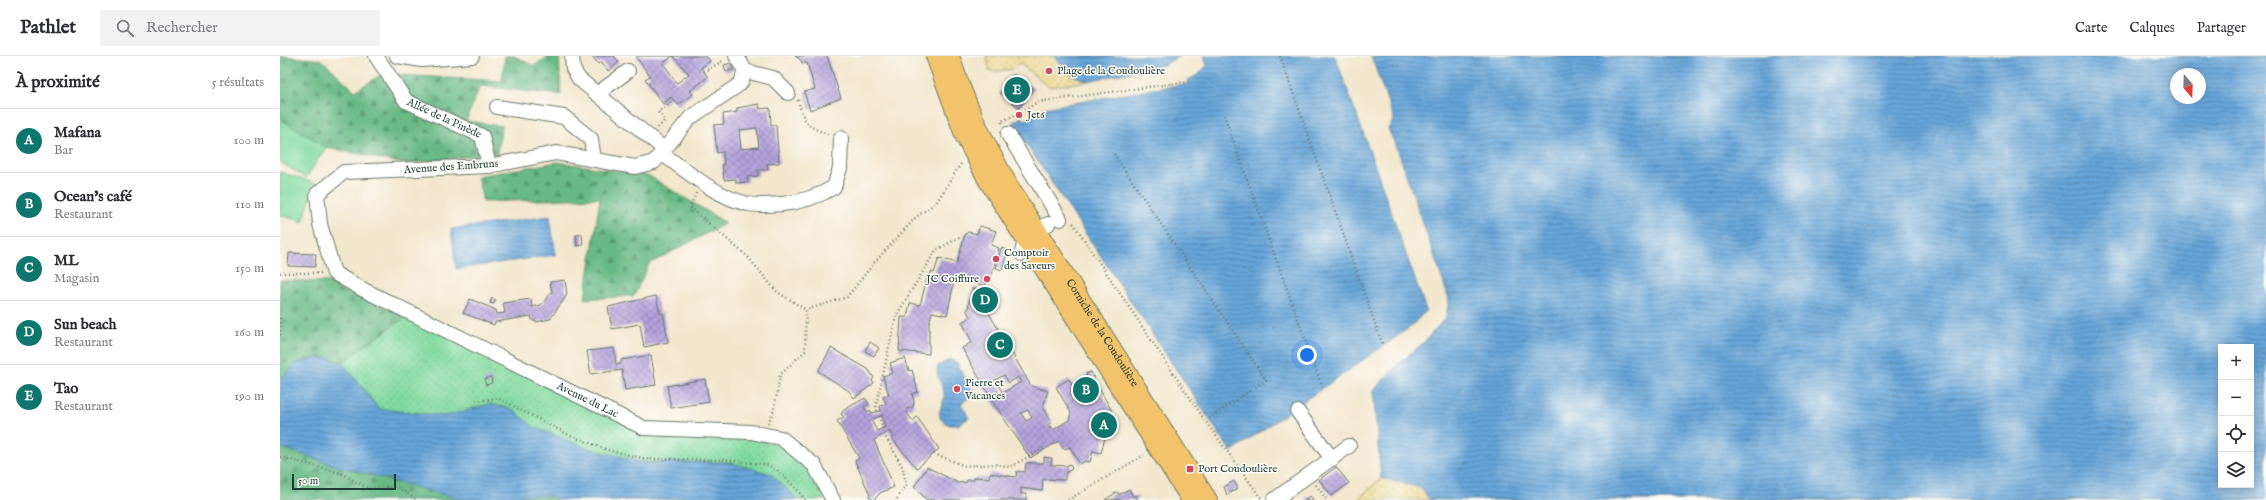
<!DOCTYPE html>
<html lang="fr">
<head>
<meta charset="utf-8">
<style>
	body { margin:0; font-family:"IM FELL English",serif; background:#f2f2f3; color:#2b2b33 }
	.controls { position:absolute; right:12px; bottom:12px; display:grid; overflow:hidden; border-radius:0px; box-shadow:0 2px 10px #0003 }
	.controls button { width:36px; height:36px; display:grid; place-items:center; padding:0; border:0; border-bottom:1px solid #e1e1e2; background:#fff; color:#2b2b33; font:20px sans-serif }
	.compass { position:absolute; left:1890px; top:12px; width:36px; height:36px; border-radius:50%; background:#fff; box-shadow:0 2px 10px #0003; rotate:161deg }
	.scale { position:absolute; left:12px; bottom:10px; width:104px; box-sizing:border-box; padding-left:4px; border:2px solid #1f3d34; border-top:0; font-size:11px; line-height:14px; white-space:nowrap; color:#1f3d34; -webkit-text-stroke:3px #fdfcf7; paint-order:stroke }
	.you { position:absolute; left:1027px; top:299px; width:14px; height:14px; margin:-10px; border:3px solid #fff; border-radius:50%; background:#1a73e8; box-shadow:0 0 0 6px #1a73e833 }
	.badge { display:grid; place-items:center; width:26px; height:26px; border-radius:50%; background:#0f766e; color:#fff; font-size:13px; font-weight:700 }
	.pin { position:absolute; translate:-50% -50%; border:2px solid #fff; box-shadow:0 1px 4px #0006 }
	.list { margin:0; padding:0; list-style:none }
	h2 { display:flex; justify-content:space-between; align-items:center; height:52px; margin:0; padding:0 16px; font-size:17px }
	h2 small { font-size:13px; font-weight:400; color:#7c7c81 }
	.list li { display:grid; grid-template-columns:26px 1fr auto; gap:12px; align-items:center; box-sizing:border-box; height:64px; padding:0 16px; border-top:1px solid #e1e1e2 }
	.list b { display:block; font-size:15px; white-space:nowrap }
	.list p { margin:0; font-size:13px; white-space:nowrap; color:#7c7c81 }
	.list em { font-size:13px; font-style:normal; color:#7c7c81 }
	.icon { flex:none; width:22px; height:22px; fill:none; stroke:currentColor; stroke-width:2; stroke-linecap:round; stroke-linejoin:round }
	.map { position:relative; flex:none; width:1986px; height:444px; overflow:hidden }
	header { display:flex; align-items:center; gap:24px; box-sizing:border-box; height:56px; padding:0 20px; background:#fff; border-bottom:1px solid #e1e1e2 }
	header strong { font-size:19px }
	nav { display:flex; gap:22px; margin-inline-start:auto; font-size:14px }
	.search { width:280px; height:36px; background:#f2f2f3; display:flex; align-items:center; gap:10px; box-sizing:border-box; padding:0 14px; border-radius:0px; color:#7c7c81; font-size:15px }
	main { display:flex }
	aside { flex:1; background:#fff }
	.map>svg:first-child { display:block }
	.grass { fill:url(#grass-dots); stroke:#4f8b69 }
	.forest { fill:url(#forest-firs); stroke:#437b5c }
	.sand { fill:url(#sand-dots); stroke:#868c69 }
	.pitch { fill:#7fd99e; stroke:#4f8b69 }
	.water { fill:url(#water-rules); stroke:#427086; fill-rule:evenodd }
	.building { fill:url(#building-cross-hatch); fill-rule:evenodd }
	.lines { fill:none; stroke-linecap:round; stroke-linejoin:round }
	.minor-casing { stroke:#697869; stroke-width:16 }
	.major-casing { stroke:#697869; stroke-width:20 }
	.path { stroke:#697869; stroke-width:2.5; stroke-dasharray:1 3; stroke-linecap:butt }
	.minor { stroke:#fff; stroke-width:14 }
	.major { stroke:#f2c36a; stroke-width:18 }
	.poi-dot { fill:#d1495b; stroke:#fdfcf7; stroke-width:1.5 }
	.labels { text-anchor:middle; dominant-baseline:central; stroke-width:3; stroke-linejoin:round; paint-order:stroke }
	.poi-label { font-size:11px; fill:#1f3d34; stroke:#fdfcf7; text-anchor:start }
	.street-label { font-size:11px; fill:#1f3d34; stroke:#fdfcf7 }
</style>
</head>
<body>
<header>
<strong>Pathlet</strong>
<div class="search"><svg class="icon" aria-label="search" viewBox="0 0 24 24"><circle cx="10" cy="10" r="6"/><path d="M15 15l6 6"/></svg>Rechercher</div>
<nav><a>Carte</a><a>Calques</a><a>Partager</a></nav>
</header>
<main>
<aside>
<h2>À proximité<small>5 résultats</small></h2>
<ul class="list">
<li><span class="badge">A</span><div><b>Mafana</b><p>Bar</p></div><em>100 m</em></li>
<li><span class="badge">B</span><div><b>Ocean's café</b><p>Restaurant</p></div><em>110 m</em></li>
<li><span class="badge">C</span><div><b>ML</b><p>Magasin</p></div><em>150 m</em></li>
<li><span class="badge">D</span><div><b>Sun beach</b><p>Restaurant</p></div><em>160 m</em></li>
<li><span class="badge">E</span><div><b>Tao</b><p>Restaurant</p></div><em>190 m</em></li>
</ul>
</aside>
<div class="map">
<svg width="1986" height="444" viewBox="0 0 1986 444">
	<defs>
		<pattern id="grass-dots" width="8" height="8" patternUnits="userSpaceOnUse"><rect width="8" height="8" fill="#7fd99e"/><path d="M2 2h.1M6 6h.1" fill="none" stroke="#6dbb89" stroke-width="1.8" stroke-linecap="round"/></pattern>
		<pattern id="forest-firs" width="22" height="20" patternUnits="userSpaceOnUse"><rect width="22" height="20" fill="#67b985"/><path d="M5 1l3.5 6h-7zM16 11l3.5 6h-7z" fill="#54986e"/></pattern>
		<pattern id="sand-dots" width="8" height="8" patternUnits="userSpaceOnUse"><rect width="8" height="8" fill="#eeda9e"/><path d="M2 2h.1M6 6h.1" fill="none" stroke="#ccbc89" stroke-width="1.8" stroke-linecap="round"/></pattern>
		<pattern id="water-rules" width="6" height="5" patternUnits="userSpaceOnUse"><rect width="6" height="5" fill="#66a4d8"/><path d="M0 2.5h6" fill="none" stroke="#5387b0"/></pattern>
		<pattern id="building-cross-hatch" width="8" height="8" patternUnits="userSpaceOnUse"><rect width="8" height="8" fill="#b3a2db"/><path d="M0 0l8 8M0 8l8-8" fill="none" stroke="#9185b2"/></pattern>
	</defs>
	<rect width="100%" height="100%" fill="#fdfcf7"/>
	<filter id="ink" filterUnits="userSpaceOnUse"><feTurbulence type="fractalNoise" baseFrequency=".025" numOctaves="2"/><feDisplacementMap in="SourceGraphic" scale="8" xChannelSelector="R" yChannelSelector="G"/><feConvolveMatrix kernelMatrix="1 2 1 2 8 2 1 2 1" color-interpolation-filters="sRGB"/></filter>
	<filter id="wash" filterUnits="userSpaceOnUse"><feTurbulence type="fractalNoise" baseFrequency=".012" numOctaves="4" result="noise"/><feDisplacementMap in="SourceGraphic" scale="16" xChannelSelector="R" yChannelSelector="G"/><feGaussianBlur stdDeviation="0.9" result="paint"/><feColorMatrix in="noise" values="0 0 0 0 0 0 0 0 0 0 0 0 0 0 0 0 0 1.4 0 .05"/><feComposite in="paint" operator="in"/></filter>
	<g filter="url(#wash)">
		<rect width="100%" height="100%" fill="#f2e6cc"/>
		<polygon class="grass" points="127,260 345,366 465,380 498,388 527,412 545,444 518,444 491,418 448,406 361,406 310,393 254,371 232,353 209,348 166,360 99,353 62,306"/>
		<g class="forest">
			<polygon points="0,0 42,4 75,35 102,18 222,25 225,0 234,0 254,10 269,0 279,0 281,39 200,30 186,65 222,70 217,97 125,108 46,91 0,63"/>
			<polygon points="278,106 369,120 446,167 369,208 354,240 305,243 320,142 203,146 197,120"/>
			<polygon points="0,224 50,226 62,235 127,260 62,306 40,301 0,324"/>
			<polygon points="0,390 175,442 183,444 0,444"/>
			<polygon points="241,440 271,440 279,444 221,444"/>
		</g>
		<g class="sand">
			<polygon points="706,0 773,0 792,19 808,25 769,31 739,7 733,13 710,16"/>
			<polygon points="1101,422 1141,432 1150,444 1077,444"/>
		</g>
		<g class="pitch">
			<polygon points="0,63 46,91 26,122 0,106"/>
			<polygon points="0,116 35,127 23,166 0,159"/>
		</g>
		<g class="water">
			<polygon points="773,0 899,0 884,9 808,25 792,19"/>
			<path d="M923 0H1055C1087 84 1115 169 1146 254L1132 270 951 396 732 67 741 61 745 64 764 52 909 27 908 24 919 18 927 9Z"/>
			<path d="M1091 0H1986V444H1150L1141 432 1101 422 1093 335 1118 308 1144 286 1166 261 1169 243 1117 92 1108 73 1114 63ZM1896 18H1920V42H1896ZM1941 291H1971V429H1941Z"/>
			<polygon points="270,160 276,199 176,213 171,173"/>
			<polygon points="40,301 62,306 99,353 166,360 209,348 232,353 254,371 310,393 361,406 448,406 491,418 518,444 397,442 390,444 279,444 271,440 241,440 221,444 183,444 50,408 0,391 0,324 17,307"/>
			<path d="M670 303 677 307 695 339 681 347 689 362 678 369H670C649 361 666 350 664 337 662 327 655 320 658 310Z"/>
		</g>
		<g id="blocks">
			<g class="building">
				<polygon points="312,0 334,0 339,6 328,15 322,6 318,8"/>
				<polygon points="358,0 393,0 383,7 397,27 409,18 393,0 426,0 430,5 421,12 428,21 410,35 413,38 398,49 391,41 383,48 365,23 370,20 356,1"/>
				<polygon points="515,0 547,0 561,42 530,54 524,36 535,33 527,7 522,7 521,4"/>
				<polygon points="452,7 454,13 446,16 444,9"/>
				<polygon points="733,19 754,33 739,52 720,37"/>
				<path d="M479 48 480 53 490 52 491 69H496L499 107 487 108 488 114H478V120L467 121 468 126 456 127V123L444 124 442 108H444L443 96 437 97 434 69 444 68 443 58 457 56V52ZM477 72 479 91 461 93 459 74Z"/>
				<polygon points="700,170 716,175 711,189 719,192 710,225 707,224 705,230 675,222 667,259 652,256 649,268 649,298 619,295 621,261 627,261 630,247 640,249 647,222 649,223 651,216 654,217 659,202 677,207 685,178 688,176 697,178"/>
				<polygon points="302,178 303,189 297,190 296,179"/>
				<polygon points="721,192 728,194 722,214 716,212"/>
				<polygon points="9,197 36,198 35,211 8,210"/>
				<polygon points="285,224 287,239 270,263 256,266 252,264 251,260 215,266 214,269 183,257 190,243 216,254 217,258 225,257 223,247 251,243 252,251 261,249 272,236 270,226"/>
				<path d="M693 232 710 236 706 252 751 330 768 335 763 351 772 366 767 369 768 371 771 370 773 374 789 364 791 357 776 331 789 323 792 329 807 320 806 318 811 316 815 323 812 325 815 330 817 329 832 355 821 397 813 395 810 406 805 405 800 408 790 391 784 393 779 385 750 402 713 346 682 292 692 286 682 266 690 261 687 255ZM724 319 729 327 738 321 741 326 723 337 715 324ZM748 354 752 362 746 365 741 357Z"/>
				<polygon points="376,240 380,258 383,257 388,286 364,291 360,268 332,273 328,251"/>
				<polygon points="212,242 216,244 214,248 210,247"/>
				<polygon points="590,286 599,292 594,300 585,295"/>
				<polygon points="334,292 336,308 341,308 341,304 371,299 376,329 345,334 342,314 311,318 307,295"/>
				<polygon points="551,292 588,313 594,322 592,324 594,327 574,342 569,335 538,315"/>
				<path d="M625 302 629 315 632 314 638 336 632 338 634 346 633 351 626 353 629 360 633 365 637 361 659 393 637 412 611 382 613 381 609 375 594 384 614 431 600 437 594 444 589 441 590 439 575 405 579 402 557 365 564 361 561 358 564 354 585 342 589 348 584 351 587 356 590 354 592 357 601 355 600 350 606 348 603 341 609 339 603 320 613 317 610 307ZM602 359 605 371 597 375 591 364Z"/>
				<polygon points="211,321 212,327 206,329 204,323"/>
				<polygon points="425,323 429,346 391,352 387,330"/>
				<polygon points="764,401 772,402 771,409 786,410 790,408 792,413 785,417 785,424 763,423 762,435 741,432 741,438 746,438 746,444 647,444 634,431 647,411 678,427 687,426 687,424 694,424 694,421 709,422 710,417 736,421 737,415 745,416 746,407 764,407"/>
				<polygon points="1056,411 1069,427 1052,440 1039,424"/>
				<polygon points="954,425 958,432 947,439 944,431"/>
				<polygon points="849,433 853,441 856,439 858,444 825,444 837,436 839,439"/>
				<polygon points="1030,440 1034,444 1024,444"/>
			</g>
		</g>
	</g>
	<g filter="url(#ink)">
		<use href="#blocks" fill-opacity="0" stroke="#697869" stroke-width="1"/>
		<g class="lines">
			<g class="minor-casing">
				<g id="minor">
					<path id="s1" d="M96 0 126 45 202 80 209 110"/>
					<polyline points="117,0 142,4 192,0"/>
					<polyline points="292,0 293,13 299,23 384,93"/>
					<path id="s2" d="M456 0C464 10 467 16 460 28L410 62 374 106 355 111 276 97 209 110 64 116 37 138 40 168 54 217 82 233 364 372 471 376 501 382 534 409 553 444"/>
					<polyline points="465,15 493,22 508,37"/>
					<polyline points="317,38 348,15"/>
					<polyline points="217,51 284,61 311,83 314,104"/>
					<polyline points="728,78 780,163"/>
					<path d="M381 97C407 115 436 141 468 148 479 150 491 149 502 148 521 146 538 141 554 131L560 112 561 82"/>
					<polyline points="742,198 745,182 768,168"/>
					<polyline points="1018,356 1052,403"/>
					<polyline points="994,444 1069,390"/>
				</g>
			</g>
			<g class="major-casing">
				<g id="major">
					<polyline points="655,0 685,81 708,125 911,444"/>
					<path id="s3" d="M670 0C685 48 707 92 732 135L928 444"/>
				</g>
			</g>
			<g class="path">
				<polyline points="1000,0 1103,290"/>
				<polyline points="424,16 444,4"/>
				<path d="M518 44C524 66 526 71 548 78"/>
				<polyline points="944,59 1043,333"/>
				<polyline points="722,67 721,65 743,56 757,46 905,26"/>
				<polyline points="378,72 385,64 378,56 394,44"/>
				<polyline points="834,98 986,324 928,363"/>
				<polyline points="416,137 410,151 468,201 496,235 526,254"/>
				<polyline points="793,167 924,363 981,442"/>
				<polyline points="0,217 41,217"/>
				<polyline points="0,262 0,279"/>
				<polyline points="196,345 218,342 291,380 331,395 367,403 448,404 488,409 497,414 516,432 525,444"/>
				<polyline points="597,355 596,350 616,260 656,194 680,181"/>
				<polyline points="599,360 603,372"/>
				<polyline points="488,367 494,354 500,319 525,295 526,254 567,241 594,207 636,161 656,147 682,106"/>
				<polyline points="604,378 623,412 626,429 616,444"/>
				<polyline points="654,398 685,410 714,408 730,411 766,391"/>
				<polyline points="0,401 61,417 89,433 104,431 119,432 137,444"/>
				<polyline points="1036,429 1047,444"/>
				<polyline points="788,444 864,399"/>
			</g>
			<use href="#minor" class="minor"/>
			<use href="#major" class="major"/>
		</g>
	</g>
	<g class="poi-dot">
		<circle cx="769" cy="15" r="4"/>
		<circle cx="739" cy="59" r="4"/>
		<circle cx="716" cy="203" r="4"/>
		<circle cx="707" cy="223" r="4"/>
		<circle cx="677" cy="333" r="4"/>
		<rect x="906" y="409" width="8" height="8" rx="2"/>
	</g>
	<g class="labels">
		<g class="poi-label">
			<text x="777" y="15">Plage de la Coudoulière</text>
			<text x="747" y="59">Jet6</text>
			<text x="724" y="197">Comptoir<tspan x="724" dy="13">des Saveurs</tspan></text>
			<text x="699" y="223" text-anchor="end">JC Coiffure</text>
			<text x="685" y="327">Pierre et<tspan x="685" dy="13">Vacances</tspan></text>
			<text x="918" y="413">Port Coudoulière</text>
		</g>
		<g class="street-label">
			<text stroke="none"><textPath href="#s1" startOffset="96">Allée de la Pinède</textPath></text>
			<text transform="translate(171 111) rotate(-4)">Avenue des Embruns</text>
			<text stroke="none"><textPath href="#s3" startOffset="317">Corniche de la Coudoulière</textPath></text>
			<text stroke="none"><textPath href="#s2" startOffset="861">Avenue du Lac</textPath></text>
		</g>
	</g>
</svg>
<div class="controls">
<button>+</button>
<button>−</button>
<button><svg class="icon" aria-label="locate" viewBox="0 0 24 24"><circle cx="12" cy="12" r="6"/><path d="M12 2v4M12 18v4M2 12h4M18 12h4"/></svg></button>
<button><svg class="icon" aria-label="layers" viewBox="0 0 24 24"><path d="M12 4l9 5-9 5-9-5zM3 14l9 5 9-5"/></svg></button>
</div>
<svg class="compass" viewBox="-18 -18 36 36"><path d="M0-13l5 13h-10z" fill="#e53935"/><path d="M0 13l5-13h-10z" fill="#7c7c81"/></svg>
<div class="scale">50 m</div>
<div class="you"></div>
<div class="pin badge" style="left:824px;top:369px">A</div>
<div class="pin badge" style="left:806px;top:334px">B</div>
<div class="pin badge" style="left:720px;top:289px">C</div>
<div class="pin badge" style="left:705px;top:244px">D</div>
<div class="pin badge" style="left:737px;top:34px">E</div>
</div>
</main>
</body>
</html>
